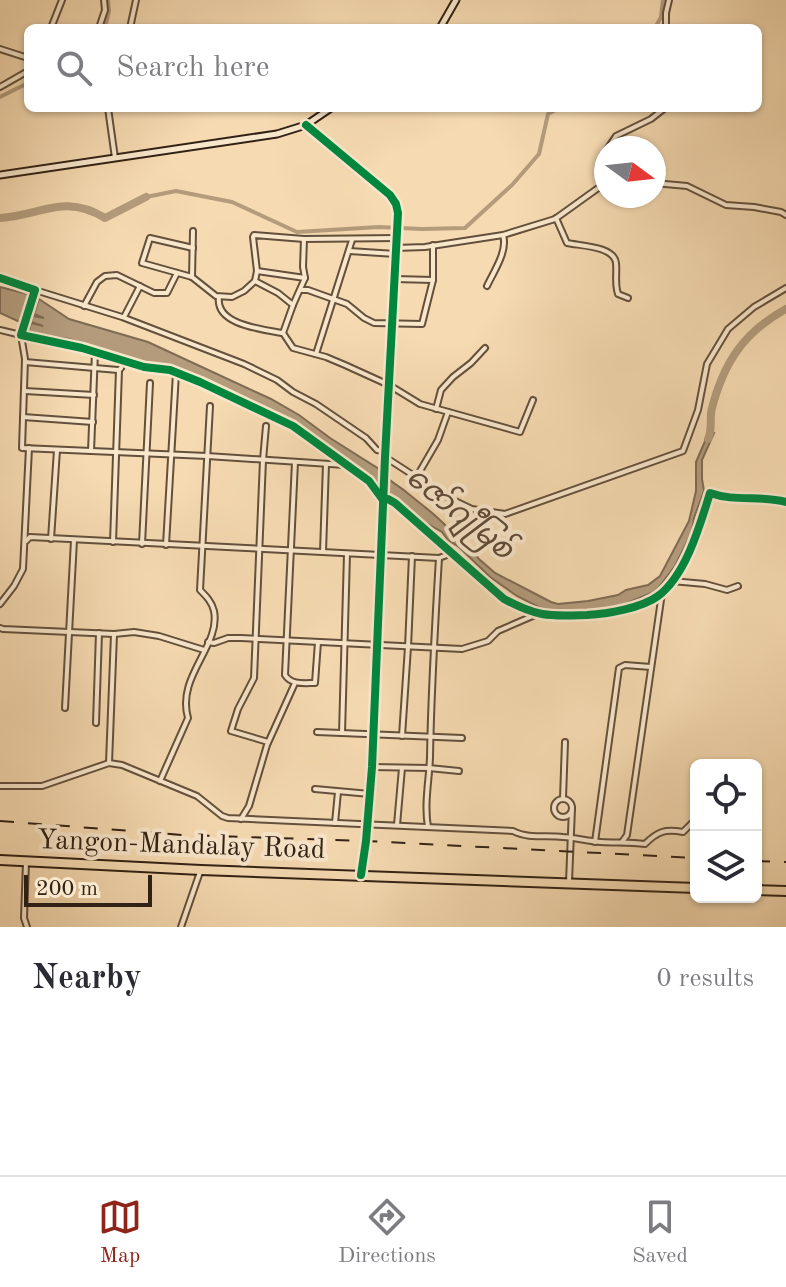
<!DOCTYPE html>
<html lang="en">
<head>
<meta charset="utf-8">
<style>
	body { margin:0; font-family:"Old Standard TT","Noto Sans Myanmar",serif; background:#f2f2f3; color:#2b2b33 }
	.controls { position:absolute; right:24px; bottom:24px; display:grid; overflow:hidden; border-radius:12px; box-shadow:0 2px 6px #0004 }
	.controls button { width:72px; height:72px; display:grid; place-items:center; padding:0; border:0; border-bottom:2px solid #e1e1e2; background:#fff; color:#2b2b33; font:40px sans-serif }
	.compass { position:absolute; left:594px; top:136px; width:72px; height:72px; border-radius:50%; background:#fff; box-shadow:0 2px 6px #0004; rotate:105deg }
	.scale { position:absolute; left:24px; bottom:20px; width:128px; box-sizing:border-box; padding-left:8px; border:4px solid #322215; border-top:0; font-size:22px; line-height:28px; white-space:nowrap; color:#322215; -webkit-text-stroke:6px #f9e7cc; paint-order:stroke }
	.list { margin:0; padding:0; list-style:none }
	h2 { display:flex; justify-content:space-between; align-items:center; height:104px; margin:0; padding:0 32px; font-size:34px }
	h2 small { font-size:26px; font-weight:400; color:#7c7c81 }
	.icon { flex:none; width:44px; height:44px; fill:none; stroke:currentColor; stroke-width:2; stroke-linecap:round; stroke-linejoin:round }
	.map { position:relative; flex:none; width:786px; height:927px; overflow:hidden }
	.search { position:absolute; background:#fff; box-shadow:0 2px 6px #0004; left:24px; right:24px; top:24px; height:88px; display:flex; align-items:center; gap:20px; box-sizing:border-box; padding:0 28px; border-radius:12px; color:#7c7c81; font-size:30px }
	.sheet { height:248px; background:#fff }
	nav { display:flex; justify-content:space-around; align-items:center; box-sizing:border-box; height:112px; border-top:2px solid #e1e1e2; background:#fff; font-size:22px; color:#7c7c81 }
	nav a { display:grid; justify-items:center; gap:4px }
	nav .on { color:#8f2418 }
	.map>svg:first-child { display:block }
	.water { fill:#b39b7c; stroke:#7f6b53; stroke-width:2 }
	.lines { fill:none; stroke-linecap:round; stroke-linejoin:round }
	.canal { stroke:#b39b7c; stroke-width:4 }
	.river { stroke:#b39b7c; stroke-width:8 }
	.street-casing { stroke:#63503c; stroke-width:8 }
	.secondary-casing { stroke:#322215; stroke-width:9 }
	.highway-casing { stroke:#322215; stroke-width:12 }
	.street { stroke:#f9e7cc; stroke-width:4 }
	.secondary { stroke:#f9e7cc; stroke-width:5 }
	.highway { stroke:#f6dab1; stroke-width:8 }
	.rail { stroke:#322215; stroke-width:2; stroke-dasharray:14 14; stroke-linecap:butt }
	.cycleway-casing { stroke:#f9e7cc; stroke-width:13 }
	.cycleway { stroke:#00873e; stroke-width:8 }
	.labels { text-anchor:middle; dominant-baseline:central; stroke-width:8; stroke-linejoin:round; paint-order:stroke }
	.street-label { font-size:28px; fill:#322215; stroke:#f9e7cc }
	.water-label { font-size:30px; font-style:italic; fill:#5f4c39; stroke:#f9e7cc }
</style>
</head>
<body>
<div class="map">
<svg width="786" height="927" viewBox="0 0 786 927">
	<rect width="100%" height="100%" fill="#f6dab1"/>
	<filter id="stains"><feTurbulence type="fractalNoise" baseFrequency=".0025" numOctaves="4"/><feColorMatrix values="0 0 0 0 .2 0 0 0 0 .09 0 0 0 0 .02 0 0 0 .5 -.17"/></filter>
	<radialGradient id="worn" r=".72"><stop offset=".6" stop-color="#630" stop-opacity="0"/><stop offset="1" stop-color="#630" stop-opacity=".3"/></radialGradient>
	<g class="water">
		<polygon points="0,287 35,296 30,313 28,312 30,314 25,330 20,322 0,313"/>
		<path d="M39 299 69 319 148 342 271 399 299 415 330 438 379 469C385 479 395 483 405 491 418 502 434 513 446 526L453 530 479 559 495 573 551 602 558 604 588 601 618 595 626 590 648 585 660 576 689 521 696 491V462L709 432 714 433 702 460V479L704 491 694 518 692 532 675 566 659 587 654 592 615 608 559 613 548 612 517 596 490 577 459 547 448 540 442 532 426 523 390 496 382 485 368 475 357 468 342 455 317 439 277 414 239 395 183 371 148 364 93 348 69 339 44 335 29 331 31 323 43 326 31 322 33 316 44 318 34 314Z"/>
	</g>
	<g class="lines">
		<g class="canal">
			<polyline points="105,28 109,11 108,0"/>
			<polyline points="655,28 661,17 663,0"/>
			<polyline points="0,97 28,83"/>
			<polyline points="146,197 176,191 232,202 297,232 379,227 422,229 465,228 512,185 539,154 548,114 559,108"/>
		</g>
		<g class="river">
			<path d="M0 218C42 215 64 193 105 218L146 197"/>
			<path d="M708 439C713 429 709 419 712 408 724 362 744 332 786 309"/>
		</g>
		<g class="street-casing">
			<g id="street">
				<polyline points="51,28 62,0"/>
				<polyline points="99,28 105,10 104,0"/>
				<polyline points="130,28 136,0"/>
				<polyline points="666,28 666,13 669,0"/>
				<polyline points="0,49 28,58"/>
				<polyline points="0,87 28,71"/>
				<polyline points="108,108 115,158"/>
				<polyline points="608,148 616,136 651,119 665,108"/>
				<polyline points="654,183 687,186 726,205 754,207 781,212 786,215"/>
				<path d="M601 186C597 173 598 163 606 151"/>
				<path d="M556 218 567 243C581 246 614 246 616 263 617 272 615 281 617 290L618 294 628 298"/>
				<polyline points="304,239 303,267 305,278 293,305 283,333 293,348 326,357 345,365 389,385 420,404 520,432 533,400"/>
				<polyline points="193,248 150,238 142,263 192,277 216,296 232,297 244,291 255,281 257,271 253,237 254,235 304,239 397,238"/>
				<polyline points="395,248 425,247 503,235 555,219 601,186 606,187"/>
				<polyline points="349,251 396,254"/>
				<polyline points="257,271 305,278"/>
				<polyline points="192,277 193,231"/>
				<path d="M0 278 35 290 21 335 82 348 144 367 170 370 200 382 293 426 369 481 383 500 388 499 395 503 504 599C539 618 550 616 587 615 607 614 642 608 658 596 686 575 700 525 710 493 735 502 761 495 786 502"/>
				<polyline points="395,279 433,280"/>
				<polyline points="255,281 278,293 293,305"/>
				<path d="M487 286C494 271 508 251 503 235"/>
				<polyline points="35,290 122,317 244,364 277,380 293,392 316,404 366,438 377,450 382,451 385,449"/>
				<polyline points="302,290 308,290 347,304 364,318 374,323 422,324 433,280 433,245"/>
				<path d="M219 297C215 325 262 329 282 333"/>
				<polyline points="84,306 97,282 105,276 117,275 154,293 167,293 177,273"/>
				<polyline points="124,317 140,286"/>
				<polyline points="0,330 21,335 25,359 22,448 207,456 345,465"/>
				<polyline points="316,354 352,240"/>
				<polyline points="25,362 118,370"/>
				<polyline points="25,391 94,395"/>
				<polyline points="436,409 441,390 453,377 471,363 485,348"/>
				<polyline points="23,417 93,422"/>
				<polyline points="266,426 263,460 254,678 238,709 231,731 268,742"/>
				<polyline points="91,451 95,352"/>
				<polyline points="385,457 447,497 472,509 505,514 683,451 698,410 707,364 728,329 754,307 786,288"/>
				<path d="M295 462 285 675C291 685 304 683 315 683L318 642"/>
				<polyline points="416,478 438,440 448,412"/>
				<polyline points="51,539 57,450"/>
				<polyline points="26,541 30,537 439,558 452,553"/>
				<polyline points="113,542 119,370 121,368"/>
				<polyline points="142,544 150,383"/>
				<polyline points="166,545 176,373"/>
				<polyline points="323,552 326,464"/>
				<polyline points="672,581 705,584 727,590 738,586"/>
				<polyline points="0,604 14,586 23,569 29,448"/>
				<polyline points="0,628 3,629 114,634 134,632 159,636 204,650"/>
				<polyline points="208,642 214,643 228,638 241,638 462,649 488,641 498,631 535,615"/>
				<polyline points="65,708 74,540"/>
				<polyline points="96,723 99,633"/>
				<polyline points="317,732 462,738"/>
				<polyline points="342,733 347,554"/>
				<polyline points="402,736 408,647 412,556"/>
				<polyline points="109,763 114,634"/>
				<polyline points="372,767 429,768 459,771"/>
				<path d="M160 781 188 718C176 676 221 646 214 611 212 602 206 596 200 590L210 406"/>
				<path d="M0 786H42L109 763 122 765 197 796 222 816 228 818 513 831C528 839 547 835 563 837 576 838 588 841 601 842 616 843 630 842 645 844 658 831 665 829 683 832L692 823H696"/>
				<polyline points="315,789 370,794"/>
				<polyline points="563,798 565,742"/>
				<circle cx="563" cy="808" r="9"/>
				<polyline points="241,819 249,806 267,745 295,683"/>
				<polyline points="335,823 338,792"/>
				<polyline points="397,825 402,768"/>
				<path d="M428 827C424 804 429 781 430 758 431 691 435 625 439 558"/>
				<polyline points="595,842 619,668 625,665 651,667"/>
				<polyline points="622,842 627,835 662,593"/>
				<polyline points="26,862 24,918 27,927"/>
				<polyline points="569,882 572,808"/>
				<polyline points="181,927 200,872"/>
			</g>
		</g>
		<g class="secondary-casing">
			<g id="secondary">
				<polyline points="440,28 456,0"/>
				<polyline points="306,125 390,195 396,204 398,213 385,457 372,767 366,841 361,875"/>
				<polyline points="0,175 277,134 306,125 331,108"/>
			</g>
		</g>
		<g class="highway-casing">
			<g id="highway">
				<polyline points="0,860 201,870 696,888"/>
				<polyline points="756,890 786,891"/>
			</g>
		</g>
		<use href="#street" class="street"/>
		<use href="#secondary" class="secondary"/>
		<use href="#highway" class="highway"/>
		<g class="rail">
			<polyline points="0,821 183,835 366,841 696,858"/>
			<polyline points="756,861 786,862"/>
		</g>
		<g class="cycleway-casing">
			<g id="cycleway">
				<polyline points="306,125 390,195 396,204 398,213 385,457 372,767 366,841 361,875"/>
				<path d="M0 278 35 290 21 335 82 348 144 367 170 370 200 382 293 426 369 481 383 500 388 499 395 503 504 599C539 618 550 616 587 615 607 614 642 608 658 596 686 575 700 525 710 493 735 502 761 495 786 502"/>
			</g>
		</g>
		<use href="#cycleway" class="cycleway"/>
	</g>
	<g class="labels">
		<g class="street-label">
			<text transform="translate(181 846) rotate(2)">Yangon-Mandalay Road</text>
		</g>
		<g class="water-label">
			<text transform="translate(459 514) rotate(39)">ဇော်ဂျီမြစ်</text>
		</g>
	</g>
	<rect width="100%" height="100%" filter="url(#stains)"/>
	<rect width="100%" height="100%" fill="url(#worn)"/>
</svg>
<div class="controls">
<button><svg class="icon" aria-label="locate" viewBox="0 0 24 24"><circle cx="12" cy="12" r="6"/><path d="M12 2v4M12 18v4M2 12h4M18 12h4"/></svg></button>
<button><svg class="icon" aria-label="layers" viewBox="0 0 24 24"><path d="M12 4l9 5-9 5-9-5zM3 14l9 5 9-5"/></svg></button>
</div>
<svg class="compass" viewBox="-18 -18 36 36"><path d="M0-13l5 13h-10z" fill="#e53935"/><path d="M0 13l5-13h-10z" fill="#7c7c81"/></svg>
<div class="scale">200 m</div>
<div class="search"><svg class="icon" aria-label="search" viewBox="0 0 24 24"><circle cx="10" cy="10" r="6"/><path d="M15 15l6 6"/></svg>Search here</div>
</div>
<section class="sheet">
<h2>Nearby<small>0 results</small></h2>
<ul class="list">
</ul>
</section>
<nav>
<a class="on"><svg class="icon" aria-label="map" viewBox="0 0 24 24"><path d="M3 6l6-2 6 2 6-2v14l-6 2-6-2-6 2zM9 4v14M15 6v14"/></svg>Map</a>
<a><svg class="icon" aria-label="directions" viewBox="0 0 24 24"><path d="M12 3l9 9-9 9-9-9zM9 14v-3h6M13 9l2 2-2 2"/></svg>Directions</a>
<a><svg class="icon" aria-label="saved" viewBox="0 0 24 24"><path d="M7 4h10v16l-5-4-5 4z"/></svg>Saved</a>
</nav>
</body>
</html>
